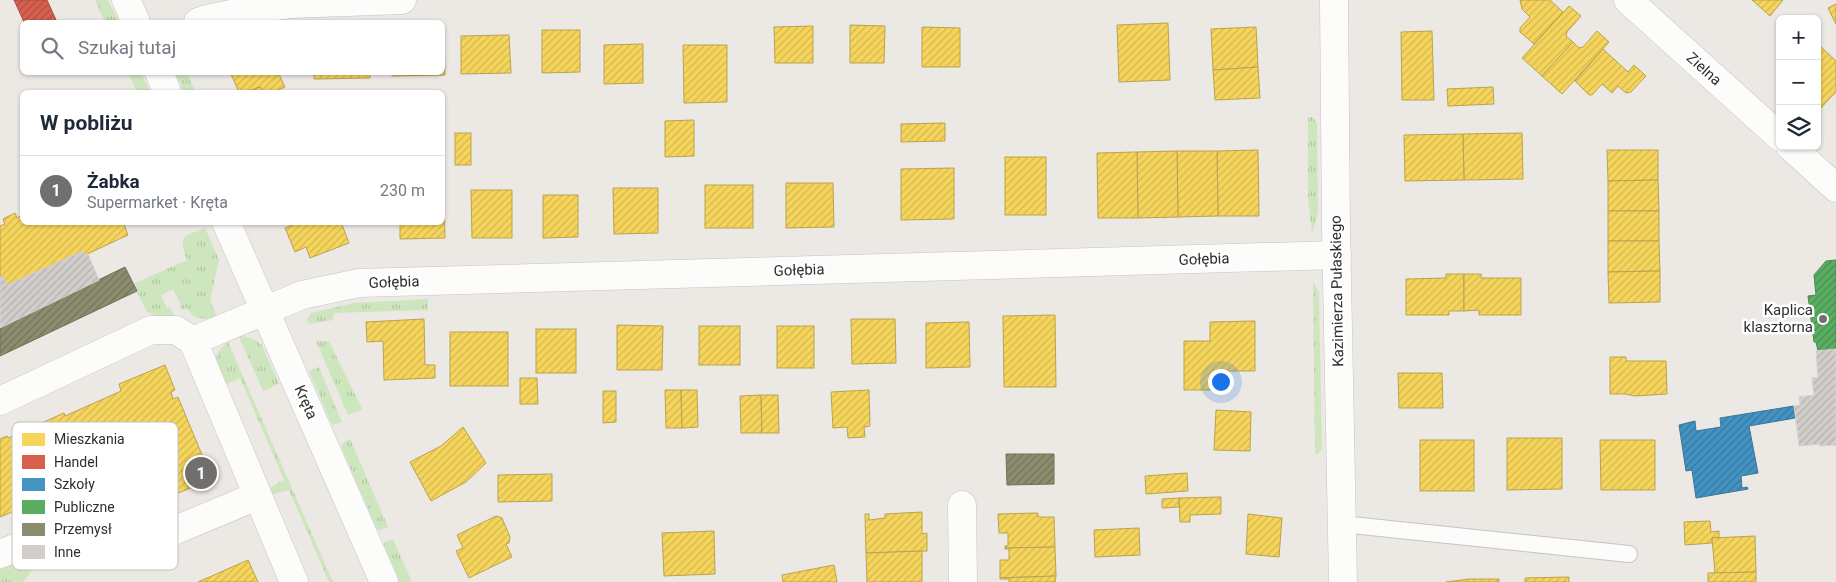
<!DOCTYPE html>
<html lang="pl">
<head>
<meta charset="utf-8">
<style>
	body { margin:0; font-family:Roboto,sans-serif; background:#f6f6f7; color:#1f2937 }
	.controls { position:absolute; right:15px; top:15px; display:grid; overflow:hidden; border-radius:8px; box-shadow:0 1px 4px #0004 }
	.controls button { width:45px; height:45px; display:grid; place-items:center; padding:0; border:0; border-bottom:1px solid #e0e1e3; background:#fff; color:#1f2937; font:25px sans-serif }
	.you { position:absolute; left:1220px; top:381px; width:18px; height:18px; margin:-12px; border:4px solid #fff; border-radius:50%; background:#1a73e8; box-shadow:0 0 0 8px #1a73e833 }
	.badge { display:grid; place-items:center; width:32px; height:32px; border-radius:50%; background:#706f6e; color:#fff; font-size:16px; font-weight:700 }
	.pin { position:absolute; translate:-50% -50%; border:2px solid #fff; box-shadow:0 1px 5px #0006 }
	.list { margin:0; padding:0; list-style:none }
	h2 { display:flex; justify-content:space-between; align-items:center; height:65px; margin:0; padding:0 20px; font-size:21px }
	h2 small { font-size:16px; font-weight:400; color:#747a83 }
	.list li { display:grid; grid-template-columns:32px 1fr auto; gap:15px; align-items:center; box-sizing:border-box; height:70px; padding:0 20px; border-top:1px solid #e0e1e3 }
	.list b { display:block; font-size:19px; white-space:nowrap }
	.list p { margin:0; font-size:16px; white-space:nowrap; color:#747a83 }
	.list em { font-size:16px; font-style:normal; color:#747a83 }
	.icon { flex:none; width:28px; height:28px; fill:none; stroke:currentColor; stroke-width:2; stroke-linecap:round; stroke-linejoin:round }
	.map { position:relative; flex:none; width:1836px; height:582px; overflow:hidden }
	.search { position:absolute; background:#fff; box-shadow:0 1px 4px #0004; left:20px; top:20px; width:425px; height:55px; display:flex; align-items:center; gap:12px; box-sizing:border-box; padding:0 18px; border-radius:8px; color:#747a83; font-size:19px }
	.panel { position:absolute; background:#fff; box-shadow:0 1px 4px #0004; left:20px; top:90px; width:425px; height:135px; border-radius:8px }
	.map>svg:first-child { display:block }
	.grass { fill:url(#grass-tufts) }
	.homes { fill:url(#homes-hatch); stroke:#baa34e }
	.shops { fill:url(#shops-hatch); stroke:#a45144 }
	.schools { fill:url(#schools-hatch); stroke:#3d7596 }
	.public { fill:url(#public-hatch); stroke:#4d8852 }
	.industry { fill:url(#industry-hatch); stroke:#70705b }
	.building { fill:url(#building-hatch); stroke:#d7d4d0 }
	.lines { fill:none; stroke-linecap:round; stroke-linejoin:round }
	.lane-casing { stroke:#c5c4c5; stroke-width:18 }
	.street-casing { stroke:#c5c4c5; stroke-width:29 }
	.lane { stroke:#fcfcfb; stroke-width:16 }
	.street { stroke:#fcfcfb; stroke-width:28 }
	.poi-dot { fill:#706f6e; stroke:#fff; stroke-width:2 }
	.labels { text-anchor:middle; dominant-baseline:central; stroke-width:5; stroke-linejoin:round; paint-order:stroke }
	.street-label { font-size:15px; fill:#2e2e2e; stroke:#fff }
	.poi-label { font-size:15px; fill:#2e2e2e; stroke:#fff; text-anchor:end }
	.key { fill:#fff; stroke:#c0c0c0; stroke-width:1 }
	.key-label { font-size:14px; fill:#2e2e2e }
</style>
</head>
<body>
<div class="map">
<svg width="1836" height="582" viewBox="0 0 1836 582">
	<defs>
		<pattern id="grass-tufts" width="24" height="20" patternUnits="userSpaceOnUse" patternTransform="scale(1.25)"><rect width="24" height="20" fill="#cee6be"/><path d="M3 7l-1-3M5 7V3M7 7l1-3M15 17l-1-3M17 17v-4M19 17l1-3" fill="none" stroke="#b1c6a4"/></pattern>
		<pattern id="homes-hatch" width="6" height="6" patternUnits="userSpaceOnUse" patternTransform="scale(1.25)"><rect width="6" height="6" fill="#f6d55c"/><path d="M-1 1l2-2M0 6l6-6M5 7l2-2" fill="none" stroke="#d3b750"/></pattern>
		<pattern id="shops-hatch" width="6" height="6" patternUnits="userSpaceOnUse" patternTransform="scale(1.25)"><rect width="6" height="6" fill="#d6604d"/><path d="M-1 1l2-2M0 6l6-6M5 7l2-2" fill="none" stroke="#ae5040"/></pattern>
		<pattern id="schools-hatch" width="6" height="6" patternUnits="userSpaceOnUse" patternTransform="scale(1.25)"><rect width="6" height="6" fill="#4393c3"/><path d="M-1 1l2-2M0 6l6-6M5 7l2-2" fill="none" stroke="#38789f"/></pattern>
		<pattern id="public-hatch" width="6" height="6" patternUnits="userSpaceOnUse" patternTransform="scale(1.25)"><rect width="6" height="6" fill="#5aae61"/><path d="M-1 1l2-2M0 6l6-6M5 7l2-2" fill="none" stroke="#4b8e50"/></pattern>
		<pattern id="industry-hatch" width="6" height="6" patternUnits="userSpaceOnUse" patternTransform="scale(1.25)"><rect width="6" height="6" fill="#8c8c6e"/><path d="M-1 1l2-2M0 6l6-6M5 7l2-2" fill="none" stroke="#73735b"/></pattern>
		<pattern id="building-hatch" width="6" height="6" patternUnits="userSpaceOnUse" patternTransform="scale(1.25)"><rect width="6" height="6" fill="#d1cecb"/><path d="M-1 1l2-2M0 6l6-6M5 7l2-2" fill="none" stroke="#b4b1af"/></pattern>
	</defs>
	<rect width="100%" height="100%" fill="#ece8e4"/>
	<g class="grass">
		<polygon points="95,0 108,0 119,22 105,22"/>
		<polygon points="128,73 141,73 150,92 137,92"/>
		<polygon points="175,73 187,73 196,92 184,92"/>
		<polygon points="1308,117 1312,117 1317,122 1318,210 1315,225 1312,233 1308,198"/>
		<path d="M205 228 219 260 210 300 217 317C205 320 194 320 187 308L181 310 179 306 181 305 173 289 161 295 167 308 170 307 174 316H157L147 312 133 284 187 260C178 236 182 237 205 228Z"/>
		<polygon points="1313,282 1319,292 1319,298 1322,449 1318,454 1315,454"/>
		<polygon points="428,299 428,310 334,313 333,320 309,324 307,320 311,313 354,303"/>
		<polygon points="243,336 255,340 262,345 279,384 263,391 239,337"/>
		<polygon points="316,341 329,341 362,409 348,415"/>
		<path d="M228 342 333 582H329L289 490 270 495 269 488 284 480 240 378 227 384 223 383C216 365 210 356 228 342Z"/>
		<polygon points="319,367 342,422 332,425 309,371"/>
		<polygon points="350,439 388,527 380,530 377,529 341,446 344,442"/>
		<polygon points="393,539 412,582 400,582 384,545 385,542"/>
		<polygon points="47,545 35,567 23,582 0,582 0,564"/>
	</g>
	<g class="homes">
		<polygon points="1520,0 1550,0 1563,12 1534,44 1520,32 1520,28 1530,17 1522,9"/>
		<polygon points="1752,0 1783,0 1770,16"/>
		<polygon points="1836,4 1836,24 1828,8"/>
		<polygon points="1569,6 1581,16 1567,32 1566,36 1573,42 1542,76 1522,58"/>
		<polygon points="1168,23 1170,80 1119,82 1117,25"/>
		<polygon points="850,25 885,26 884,63 850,63"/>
		<polygon points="813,26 813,63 775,63 774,27"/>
		<polygon points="922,27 960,28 960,67 922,67"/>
		<polygon points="1256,27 1258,67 1213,70 1211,29"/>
		<polygon points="542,30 580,30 580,72 542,73"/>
		<polygon points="1432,31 1434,100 1402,100 1401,32"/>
		<polygon points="1597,31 1609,42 1562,94 1542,76 1573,42 1579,48 1583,47"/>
		<polygon points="509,35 511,73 461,74 461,36"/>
		<polygon points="442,36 444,36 445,75 392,76 392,72 442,72"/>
		<polygon points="643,44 643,83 604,84 604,45"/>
		<polygon points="683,45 727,45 727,102 684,103"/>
		<polygon points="1819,45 1836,61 1836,92 1818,111 1817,46"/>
		<polygon points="1603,49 1628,72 1634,65 1646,76 1631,92 1626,93 1618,86 1612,93 1602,84 1592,95 1589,95 1575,81"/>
		<polygon points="1258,67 1260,98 1215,100 1213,70"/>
		<polygon points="230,72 278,72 285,87 273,92 263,92 260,87 247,92 239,92"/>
		<polygon points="314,72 370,72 370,78 314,79"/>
		<polygon points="260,87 263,92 247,92"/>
		<polygon points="1493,87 1494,104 1448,106 1447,89"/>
		<polygon points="694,120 694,156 665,157 665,121"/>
		<polygon points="945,123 945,141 901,142 901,124"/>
		<rect x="455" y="133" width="16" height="32"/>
		<polygon points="1522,133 1523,179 1464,180 1463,134"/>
		<polygon points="1463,134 1464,180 1405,181 1404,135"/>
		<polygon points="1258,150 1259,216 1218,216 1217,151"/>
		<polygon points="1607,150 1658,150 1658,180 1608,181"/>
		<polygon points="1177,151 1217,151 1218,216 1178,217"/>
		<polygon points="1177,151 1178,217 1138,218 1137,152"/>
		<polygon points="1137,152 1138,218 1098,218 1097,153"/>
		<rect x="1005" y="157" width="41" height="58"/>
		<polygon points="954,168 954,219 901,220 901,169"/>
		<polygon points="1658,180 1659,211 1608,211 1608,181"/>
		<polygon points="786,183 833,183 834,227 786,228"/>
		<rect x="705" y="185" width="48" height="43"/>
		<polygon points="613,188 658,188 658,233 614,234"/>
		<polygon points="471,190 512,190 512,238 472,238"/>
		<polygon points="543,195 578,195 578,237 543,238"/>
		<polygon points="442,197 444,197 445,238 400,239 400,222 442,222"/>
		<rect x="1608" y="211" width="51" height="30"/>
		<polygon points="15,213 17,218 22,215 22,222 123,222 128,235 85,255 83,251 7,285 3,276 0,277 0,226 5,224 3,219"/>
		<polygon points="292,222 341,222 349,243 310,258 306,247 295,252 285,228 293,225"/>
		<polygon points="1608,241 1659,241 1660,271 1608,272"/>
		<polygon points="1660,271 1660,302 1609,303 1608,272"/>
		<polygon points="1446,274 1464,274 1464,311 1449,311 1449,315 1406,315 1406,279 1446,278"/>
		<polygon points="1464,274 1481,274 1481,278 1521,278 1521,315 1479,315 1479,310 1464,311"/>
		<polygon points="1055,315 1056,387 1004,387 1003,316"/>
		<polygon points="424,319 425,365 435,365 435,378 384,380 383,341 367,342 366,322"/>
		<polygon points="851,319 895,319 896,363 852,364"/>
		<polygon points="1255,321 1255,371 1228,371 1228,390 1184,390 1184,341 1210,341 1210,322"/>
		<polygon points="969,322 970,367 926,368 926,323"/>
		<polygon points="617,325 663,326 662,370 617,370"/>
		<rect x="699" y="326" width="41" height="39"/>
		<rect x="777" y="326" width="37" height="42"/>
		<rect x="536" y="329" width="40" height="44"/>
		<rect x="450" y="332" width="58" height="54"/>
		<polygon points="1610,357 1626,357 1626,361 1666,361 1667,394 1635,396 1625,394 1610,394"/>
		<polygon points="165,365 175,390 171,392 173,399 178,397 212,479 147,506 124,449 87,466 92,479 0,517 0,439 7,436 8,438 64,413 65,416 121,391 119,384"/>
		<polygon points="1398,373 1442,373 1443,408 1399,408"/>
		<polygon points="520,378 537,378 538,404 520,404"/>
		<polygon points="665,390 681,390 682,428 666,428"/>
		<polygon points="681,390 697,390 698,427 682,428"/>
		<polygon points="869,390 870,426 864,427 865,437 848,438 847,427 833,428 831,392"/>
		<polygon points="603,391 616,391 616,422 603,423"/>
		<polygon points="761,395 762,433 741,433 740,396"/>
		<polygon points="761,395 778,395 779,433 762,433"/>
		<polygon points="1216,410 1251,412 1250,451 1214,450"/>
		<polygon points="463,427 486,463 466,482 431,501 410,462 441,446"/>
		<polygon points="1507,438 1562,438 1562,489 1507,490"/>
		<rect x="1420" y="440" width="54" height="51"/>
		<polygon points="1600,440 1655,440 1655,490 1601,490"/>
		<polygon points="1187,473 1188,491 1146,494 1145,476"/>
		<polygon points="552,474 552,501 498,502 498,475"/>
		<polygon points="1221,497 1221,514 1190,515 1190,522 1180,522 1179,498"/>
		<polygon points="1179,498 1179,507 1162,508 1162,499"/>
		<polygon points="922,512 922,534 927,533 927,551 866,553 865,514 869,514 869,520 885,518 885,514"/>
		<polygon points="1038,513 1038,517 1054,517 1055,547 1005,548 1005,546 1008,546 1008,533 999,533 998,514"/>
		<polygon points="1248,514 1282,518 1279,557 1246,554"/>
		<polygon points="496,516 502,518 510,537 509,543 506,544 512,557 469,578 456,551 463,548 457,535"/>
		<polygon points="1710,521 1711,532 1719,531 1719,537 1712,538 1712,543 1685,545 1684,522"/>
		<polygon points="1139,528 1140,555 1095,557 1094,530"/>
		<polygon points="714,531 715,574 664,576 662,533"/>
		<polygon points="1755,536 1756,572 1715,573 1712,538"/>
		<polygon points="1055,547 1056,576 1000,578 1000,560 1009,560 1009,549 1005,549 1005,548"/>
		<polygon points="922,551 922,582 867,582 866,553"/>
		<polygon points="248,560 258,582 198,582"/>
		<polygon points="834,565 837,582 783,582 782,575"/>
		<polygon points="1756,572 1756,582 1708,582 1708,573"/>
		<polygon points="1056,576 1055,582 1009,582 1009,579 1000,579 1000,578"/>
		<polygon points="1569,577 1569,582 1525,582 1525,578"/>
		<polygon points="1469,579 1499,579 1499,582 1446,582"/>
	</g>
	<polygon class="shops" points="14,0 47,0 57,22 24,22"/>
	<polygon class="schools" points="1794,406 1795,418 1749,426 1758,473 1741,476 1742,488 1747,487 1748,489 1696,498 1692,470 1686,471 1679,425 1695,421 1696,431 1721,427 1720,418"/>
	<polygon class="public" points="1836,260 1836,349 1818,351 1816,342 1814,342 1808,296 1816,295 1814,275 1826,261"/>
	<g class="industry">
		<polygon points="125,267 137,291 0,356 0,328"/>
		<polygon points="1006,454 1054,454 1054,484 1007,485"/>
	</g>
	<g class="building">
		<polygon points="83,251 85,255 88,254 99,280 0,328 0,277 3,276 7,285"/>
		<polygon points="1836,349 1836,445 1820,446 1820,444 1799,446 1794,406 1800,405 1799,397 1814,395 1812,378 1818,377 1816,351"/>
	</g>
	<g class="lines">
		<g class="lane-casing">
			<polyline id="lane" points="1342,524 1629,554"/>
		</g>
		<g class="street-casing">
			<g id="street">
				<polyline points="126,0 136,22"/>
				<polyline points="1334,0 1336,228 1343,582"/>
				<polyline points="1628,0 1780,137"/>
				<polyline points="198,22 207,19 260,8 291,4 402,0"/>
				<polyline points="159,72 167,92"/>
				<polyline points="1790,146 1836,188"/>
				<polyline points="226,222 384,582"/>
				<polyline points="193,341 302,295 359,283 1337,255"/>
				<polyline points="0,401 151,330 176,330 193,341 294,582"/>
				<polyline points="962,505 963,582"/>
				<path d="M0 554 109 510C120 532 123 536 147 542L257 496"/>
			</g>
		</g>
		<use href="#lane" class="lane"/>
		<use href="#street" class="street"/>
	</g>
	<circle class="poi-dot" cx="1823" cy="319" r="5"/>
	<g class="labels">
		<g class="street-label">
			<text transform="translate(1704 69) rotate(42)">Zielna</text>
			<text transform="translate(1204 259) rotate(-2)">Gołębia</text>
			<text transform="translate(799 270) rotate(-2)">Gołębia</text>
			<text transform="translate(394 282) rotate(-2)">Gołębia</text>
			<text transform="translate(1337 291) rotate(-91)">Kazimierza Pułaskiego</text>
			<text transform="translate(306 402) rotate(66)">Kręta</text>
		</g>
		<g class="poi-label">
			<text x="1813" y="310">Kaplica<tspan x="1813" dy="17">klasztorna</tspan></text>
		</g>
	</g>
	<rect x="12" y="422" width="166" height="148" rx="8" class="key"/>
	<rect x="22" y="433" width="23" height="13" fill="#f6d55c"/>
	<rect x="22" y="455" width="23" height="14" fill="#d6604d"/>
	<rect x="22" y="478" width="23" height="13" fill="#4393c3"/>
	<rect x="22" y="500" width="23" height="14" fill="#5aae61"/>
	<rect x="22" y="523" width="23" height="13" fill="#8c8c6e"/>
	<rect x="22" y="545" width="23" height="14" fill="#d1cecb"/>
	<g class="key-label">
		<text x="54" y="444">Mieszkania</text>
		<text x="54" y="467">Handel</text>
		<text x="54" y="489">Szkoły</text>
		<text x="54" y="512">Publiczne</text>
		<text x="54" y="534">Przemysł</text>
		<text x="54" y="557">Inne</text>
	</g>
</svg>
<div class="controls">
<button>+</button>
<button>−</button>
<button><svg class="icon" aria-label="layers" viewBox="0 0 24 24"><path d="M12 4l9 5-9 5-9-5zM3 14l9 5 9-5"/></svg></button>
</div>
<div class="you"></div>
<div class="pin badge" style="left:201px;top:473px">1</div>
<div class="search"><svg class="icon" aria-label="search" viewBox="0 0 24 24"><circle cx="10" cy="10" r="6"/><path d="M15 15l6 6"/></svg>Szukaj tutaj</div>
<section class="panel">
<h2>W pobliżu<small></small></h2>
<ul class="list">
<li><span class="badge">1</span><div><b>Żabka</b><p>Supermarket · Kręta</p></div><em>230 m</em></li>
</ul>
</section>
</div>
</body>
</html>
